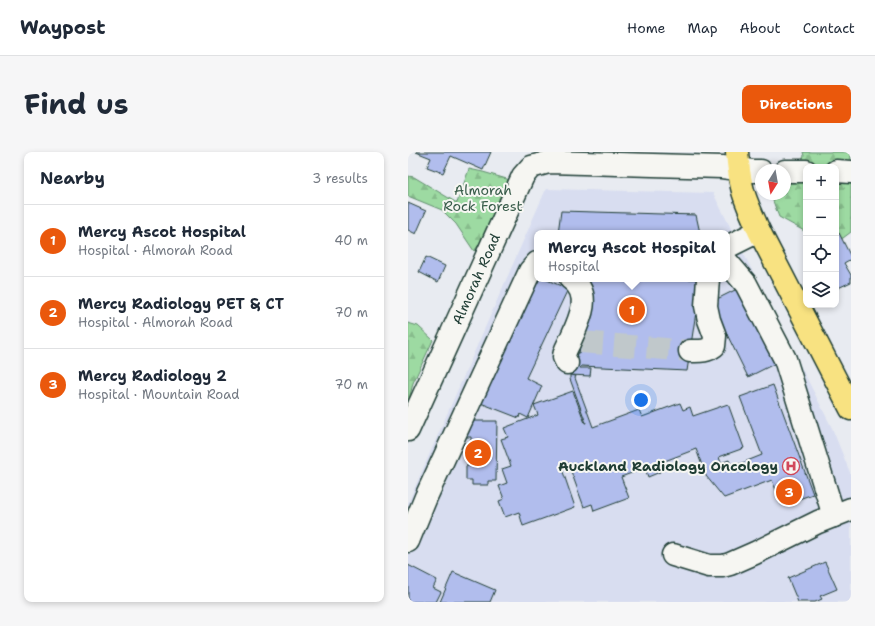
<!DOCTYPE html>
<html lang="en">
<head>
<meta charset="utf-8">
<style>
	body { margin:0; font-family:"Shantell Sans",sans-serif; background:#f6f6f7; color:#1f2937 }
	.controls { position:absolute; right:12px; top:12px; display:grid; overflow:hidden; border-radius:8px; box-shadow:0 2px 6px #0003 }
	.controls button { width:36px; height:36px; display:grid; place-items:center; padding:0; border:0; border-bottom:1px solid #e0e1e3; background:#fff; color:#1f2937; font:20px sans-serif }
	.compass { position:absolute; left:347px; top:12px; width:36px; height:36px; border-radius:50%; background:#fff; box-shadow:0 2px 6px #0003; rotate:191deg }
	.you { position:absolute; left:233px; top:248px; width:14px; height:14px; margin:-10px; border:3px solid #fff; border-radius:50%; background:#1a73e8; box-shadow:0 0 0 6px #1a73e833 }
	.badge { display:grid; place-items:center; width:26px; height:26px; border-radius:50%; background:#ea580c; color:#fff; font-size:13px; font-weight:700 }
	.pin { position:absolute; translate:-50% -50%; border:2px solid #fff; box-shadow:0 1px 4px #0006 }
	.popup { position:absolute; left:126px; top:78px; width:196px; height:52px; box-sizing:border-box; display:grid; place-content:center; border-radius:8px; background:#fff; filter:drop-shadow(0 1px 3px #0005); font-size:13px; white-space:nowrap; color:#747a83 }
	.popup b { font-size:15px; color:#1f2937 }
	.popup::after { content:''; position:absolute; left:50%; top:100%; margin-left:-8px; border:8px solid transparent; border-top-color:#fff }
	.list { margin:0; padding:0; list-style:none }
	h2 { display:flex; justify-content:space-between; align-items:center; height:52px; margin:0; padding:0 16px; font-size:17px }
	h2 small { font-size:13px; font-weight:400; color:#747a83 }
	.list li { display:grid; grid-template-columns:26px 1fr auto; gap:12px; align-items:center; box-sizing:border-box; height:72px; padding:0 16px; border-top:1px solid #e0e1e3 }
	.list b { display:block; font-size:15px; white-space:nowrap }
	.list p { margin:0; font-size:13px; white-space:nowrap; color:#747a83 }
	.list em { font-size:13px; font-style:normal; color:#747a83 }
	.icon { flex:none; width:22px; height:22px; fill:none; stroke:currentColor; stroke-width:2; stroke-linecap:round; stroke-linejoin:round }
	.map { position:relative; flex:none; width:443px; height:450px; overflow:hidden; border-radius:8px }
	header { display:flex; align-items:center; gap:24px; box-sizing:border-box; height:56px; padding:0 20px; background:#fff; border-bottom:1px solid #e0e1e3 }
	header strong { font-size:19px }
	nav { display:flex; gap:22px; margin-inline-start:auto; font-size:14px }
	.intro { display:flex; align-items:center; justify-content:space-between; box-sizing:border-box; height:96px; padding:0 24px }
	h1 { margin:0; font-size:28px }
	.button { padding:10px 18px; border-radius:8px; background:#ea580c; color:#fff; font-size:14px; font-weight:700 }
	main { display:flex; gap:24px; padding:0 24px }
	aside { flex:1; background:#fff; border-radius:8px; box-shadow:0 2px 6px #0003 }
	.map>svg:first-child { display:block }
	.built { fill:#d8ddf0; fill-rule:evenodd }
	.forest { fill:url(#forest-firs); stroke:#5e8c6b }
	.building { fill:#b1bded; stroke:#1f3d34 }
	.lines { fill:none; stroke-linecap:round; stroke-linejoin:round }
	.minor-tunnel { stroke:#c0c8cb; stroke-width:22; stroke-dasharray:22 11; stroke-linecap:butt }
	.minor-casing { stroke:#1f3d34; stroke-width:25 }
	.major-casing { stroke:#1f3d34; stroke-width:25 }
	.minor { stroke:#f6f6f2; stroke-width:22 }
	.major { stroke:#f8e281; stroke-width:22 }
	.labels { text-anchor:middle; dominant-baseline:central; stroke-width:4; stroke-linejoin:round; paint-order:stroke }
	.park-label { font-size:14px; fill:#385c4a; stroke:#f6f6f2 }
	.street-label { font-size:14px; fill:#1f3d34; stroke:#f6f6f2 }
	.poi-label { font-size:14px; font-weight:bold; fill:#1f3d34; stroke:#f6f6f2; text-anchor:end }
</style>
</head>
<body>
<header>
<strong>Waypost</strong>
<nav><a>Home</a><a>Map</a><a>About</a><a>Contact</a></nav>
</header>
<div class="intro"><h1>Find us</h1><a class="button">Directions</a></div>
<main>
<aside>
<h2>Nearby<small>3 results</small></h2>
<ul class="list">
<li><span class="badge">1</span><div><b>Mercy Ascot Hospital</b><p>Hospital · Almorah Road</p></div><em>40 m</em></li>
<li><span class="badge">2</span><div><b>Mercy Radiology PET &amp; CT</b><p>Hospital · Almorah Road</p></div><em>70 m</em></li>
<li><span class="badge">3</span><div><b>Mercy Radiology 2</b><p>Hospital · Mountain Road</p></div><em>70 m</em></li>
</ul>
</aside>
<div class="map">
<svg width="443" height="450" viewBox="0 0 443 450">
	<defs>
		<pattern id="forest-firs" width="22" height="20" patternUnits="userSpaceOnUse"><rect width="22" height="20" fill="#9ddaa2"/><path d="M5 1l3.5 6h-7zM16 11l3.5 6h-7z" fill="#87bc8c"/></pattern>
	</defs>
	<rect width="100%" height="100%" fill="#e8ebf1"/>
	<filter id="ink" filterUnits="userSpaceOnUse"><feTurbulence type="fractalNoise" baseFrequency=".025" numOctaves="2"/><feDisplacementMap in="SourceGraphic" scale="8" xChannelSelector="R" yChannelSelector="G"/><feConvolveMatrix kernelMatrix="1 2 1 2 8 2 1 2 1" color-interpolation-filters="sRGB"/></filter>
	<g filter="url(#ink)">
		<path class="built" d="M138 37 305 41 424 276 443 323V450H0V351ZM129 81H319V127H129Z"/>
		<g class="forest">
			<polygon points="395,0 443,0 443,80 435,86 428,89 428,15 398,15 398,80 371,65 365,49 372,42 377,42 377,36 385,27 396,4"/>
			<polygon points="61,17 75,20 102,28 88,72 66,99 48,72 34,58 0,44 0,24 6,25 49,51"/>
			<polygon points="0,171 10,174 25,188 5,231 0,252"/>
		</g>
		<g class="building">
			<polygon points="8,0 83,0 75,18 43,4 35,21 19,15 23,6"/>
			<polygon points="0,51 18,59 8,82 0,78"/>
			<polygon points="153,59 288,63 292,81 150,81"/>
			<polygon points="431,81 443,105 443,107 436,111 443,123 443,130 428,137 428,83"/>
			<polygon points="18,105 37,114 30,130 11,120"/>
			<polygon points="129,127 137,127 160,137 118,226 134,234 120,266 112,262 111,266 70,250"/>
			<polygon points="182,127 293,127 279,219 173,214 172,216 183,216 182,224 162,223 166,199 171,201"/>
			<polygon points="333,135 370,210 340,225 303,150"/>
			<polygon points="162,223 168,224 167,226 185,275 231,258 234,265 272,251 275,258 282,255 285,264 320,252 336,296 311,305 313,311 321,308 324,315 354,303 332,245 365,233 405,342 374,353 364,328 316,346 298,324 288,297 249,312 252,320 240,325 237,316 213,325 221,346 186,359 184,352 176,355 160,311 153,314 167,355 115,374 111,360 97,365 91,349 96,347 91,334 99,331 94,317 103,314 93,287 100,285 96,276 130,263 126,253 165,239 177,271 178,271 162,227"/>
			<polygon points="58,269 89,269 88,329 80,329 80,333 64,333 64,328 58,328 58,314 63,314 63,285 58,285"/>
			<polygon points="417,410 429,437 412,444 414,447 407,450 390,450 380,426"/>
			<polygon points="0,413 29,428 25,436 33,440 28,450 0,450"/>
			<polygon points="45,420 87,438 82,450 32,450"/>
		</g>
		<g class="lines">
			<polyline class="minor-tunnel" points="173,190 282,199"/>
			<g class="minor-casing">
				<g id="minor">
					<polyline points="377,19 398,19"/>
					<polyline points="428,19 443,20"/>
					<polyline points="319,95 351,79"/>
					<polyline points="319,110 338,132 377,207 426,364"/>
					<path d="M282 199C291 199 298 200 306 194L307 184 301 168 298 154 300 127"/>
					<path d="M159 211C158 210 157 207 156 205 156 200 159 195 161 191 170 171 186 143 163 127"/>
					<polyline points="0,278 115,24 123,15 141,10 314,15 344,19 353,19"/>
					<polyline points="0,389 18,345 122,119 129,111"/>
					<polyline points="265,403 301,414 315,414 322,412 347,401 410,370 443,357"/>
				</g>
			</g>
			<g class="major-casing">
				<path id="major" d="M329 0C330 12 331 23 334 35 337 50 345 64 351 79L443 257"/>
			</g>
			<use href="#minor" class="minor"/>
			<use href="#major" class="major"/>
		</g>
	</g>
	<defs>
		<g id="hospital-ring" transform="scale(0.9)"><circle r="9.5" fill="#f6f6f2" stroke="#d1495b" stroke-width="1.5"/><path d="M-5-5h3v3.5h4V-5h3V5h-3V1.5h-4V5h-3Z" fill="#d1495b"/></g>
	</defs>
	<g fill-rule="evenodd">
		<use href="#hospital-ring" x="383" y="314"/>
	</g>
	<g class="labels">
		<g class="park-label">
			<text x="75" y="38">Almorah<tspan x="75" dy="16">Rock Forest</tspan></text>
		</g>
		<g class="street-label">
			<text transform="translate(68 127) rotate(-66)">Almorah Road</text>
		</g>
		<g class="poi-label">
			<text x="370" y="314">Auckland Radiology Oncology</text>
		</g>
	</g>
</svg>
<div class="controls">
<button>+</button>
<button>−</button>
<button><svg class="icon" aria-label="locate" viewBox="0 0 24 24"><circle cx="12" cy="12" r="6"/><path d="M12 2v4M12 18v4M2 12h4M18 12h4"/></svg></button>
<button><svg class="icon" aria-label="layers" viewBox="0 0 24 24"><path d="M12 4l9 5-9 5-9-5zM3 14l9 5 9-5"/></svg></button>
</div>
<svg class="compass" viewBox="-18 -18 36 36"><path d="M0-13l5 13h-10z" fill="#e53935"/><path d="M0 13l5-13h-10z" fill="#747a83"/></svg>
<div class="you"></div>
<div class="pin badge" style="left:224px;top:158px">1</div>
<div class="popup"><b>Mercy Ascot Hospital</b>Hospital</div>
<div class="pin badge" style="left:70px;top:301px">2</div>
<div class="pin badge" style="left:381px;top:340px">3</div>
</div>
</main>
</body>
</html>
